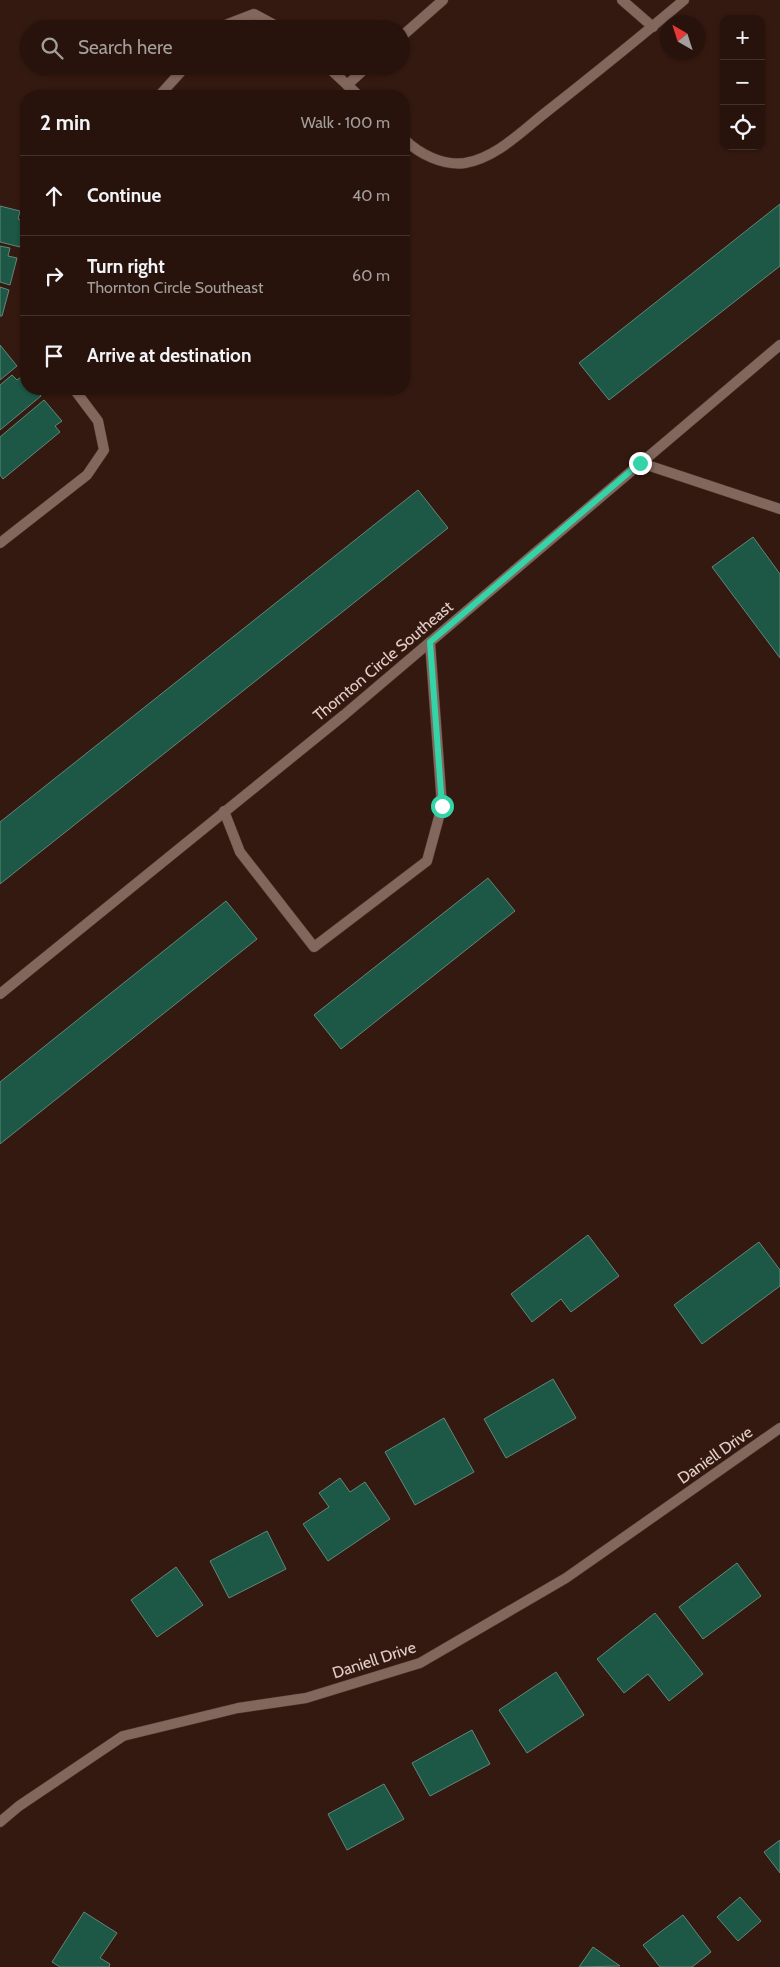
<!DOCTYPE html>
<html lang="en">
<head>
<meta charset="utf-8">
<style>
	body { margin:0; font-family:Cabin,sans-serif; background:#33201a; color:#f1f3f6 }
	.controls { position:absolute; right:15px; top:15px; display:grid; overflow:hidden; border-radius:10px; box-shadow:0 1px 4px #0004 }
	.controls button { width:45px; height:45px; display:grid; place-items:center; padding:0; border:0; border-bottom:1px solid #43322d; background:#27130c; color:#f1f3f6; font:25px sans-serif }
	.compass { position:absolute; left:660px; top:15px; width:45px; height:45px; border-radius:50%; background:#27130c; box-shadow:0 1px 4px #0004; rotate:321deg }
	.stop { position:absolute; width:15px; height:15px; margin:-11px; border:4px solid #33d4a8; border-radius:50%; background:#fff }
	.stop.end { background:#33d4a8; border-color:#fff; box-shadow:0 1px 5px #0008 }
	.list { margin:0; padding:0; list-style:none }
	h2 { display:flex; justify-content:space-between; align-items:center; height:65px; margin:0; padding:0 20px; font-size:21px }
	h2 small { font-size:16px; font-weight:400; color:#a49e9d }
	.list li { display:grid; grid-template-columns:32px 1fr auto; gap:15px; align-items:center; box-sizing:border-box; height:80px; padding:0 20px; border-top:1px solid #43322d }
	.list b { display:block; font-size:19px; white-space:nowrap }
	.list p { margin:0; font-size:16px; white-space:nowrap; color:#a49e9d }
	.list em { font-size:16px; font-style:normal; color:#a49e9d }
	.icon { flex:none; width:28px; height:28px; fill:none; stroke:currentColor; stroke-width:2; stroke-linecap:round; stroke-linejoin:round }
	.map { position:relative; flex:none; width:780px; height:1967px; overflow:hidden }
	.search { position:absolute; background:#27130c; box-shadow:0 1px 4px #0004; left:20px; top:20px; width:390px; height:55px; display:flex; align-items:center; gap:12px; box-sizing:border-box; padding:0 18px; border-radius:28px; color:#a49e9d; font-size:19px }
	.panel { position:absolute; background:#27130c; box-shadow:0 1px 4px #0004; left:20px; top:90px; width:390px; height:305px; border-radius:20px }
	.map>svg:first-child { display:block }
	.building { fill:#1d5745; stroke:#628779 }
	.lines { fill:none; stroke-linecap:round; stroke-linejoin:round }
	.lane-casing { stroke:#50362d; stroke-width:11 }
	.street-casing { stroke:#50362d; stroke-width:11 }
	.lane { stroke:#82675d; stroke-width:10 }
	.street { stroke:#82675d; stroke-width:10 }
	.route { stroke:#33d4a8; stroke-width:6 }
	.labels { text-anchor:middle; dominant-baseline:central; stroke-width:5; stroke-linejoin:round; paint-order:stroke }
	.street-label { font-size:16px; fill:#e2cfc8; stroke:#341910 }
</style>
</head>
<body>
<div class="map">
<svg width="780" height="1967" viewBox="0 0 780 1967">
	<rect width="100%" height="100%" fill="#341910"/>
	<g class="building">
		<polygon points="780,204 780,266 609,400 579,363"/>
		<polygon points="0,206 20,211 18,219 26,221 20,247 0,242"/>
		<polygon points="0,246 10,248 8,256 17,258 10,285 0,282"/>
		<polygon points="0,287 9,290 2,316 0,316"/>
		<polygon points="0,345 17,366 0,380"/>
		<polygon points="12,375 17,380 24,375 26,378 26,389 35,389 41,396 0,430 0,385"/>
		<polygon points="44,400 62,421 55,426 60,432 3,479 0,475 0,437"/>
		<polygon points="418,490 448,528 0,884 0,822"/>
		<polygon points="753,537 780,574 780,658 712,567"/>
		<polygon points="488,878 515,911 341,1049 314,1015"/>
		<polygon points="226,901 257,939 0,1144 0,1082"/>
		<polygon points="588,1235 619,1276 571,1312 561,1299 532,1322 511,1294"/>
		<polygon points="759,1242 780,1270 780,1286 702,1344 674,1305"/>
		<polygon points="553,1379 576,1418 506,1458 484,1419"/>
		<polygon points="444,1418 474,1472 415,1505 385,1452"/>
		<polygon points="340,1478 350,1492 365,1482 390,1519 328,1561 303,1524 329,1507 319,1493"/>
		<polygon points="267,1531 286,1569 229,1598 210,1561"/>
		<polygon points="737,1563 761,1596 703,1639 679,1607"/>
		<polygon points="176,1567 203,1605 157,1637 131,1600"/>
		<polygon points="655,1613 703,1674 669,1701 648,1674 624,1693 597,1659"/>
		<polygon points="556,1672 584,1715 527,1753 499,1710"/>
		<polygon points="472,1730 490,1764 430,1796 412,1763"/>
		<polygon points="384,1784 404,1819 347,1850 328,1814"/>
		<polygon points="780,1840 780,1873 764,1852"/>
		<polygon points="740,1897 761,1921 738,1941 717,1917"/>
		<polygon points="84,1912 117,1933 100,1958 110,1964 109,1967 60,1967 52,1962"/>
		<polygon points="683,1915 711,1952 692,1967 660,1967 643,1945"/>
		<polygon points="593,1947 620,1966 579,1967"/>
	</g>
	<g class="lines">
		<g class="lane-casing">
			<g id="lane">
				<polyline points="622,0 653,27"/>
				<polyline points="223,29 228,24 254,14 282,29"/>
				<polyline points="401,37 443,0"/>
				<polyline points="327,66 359,96"/>
				<polyline points="347,85 368,66"/>
				<polyline points="159,96 186,66"/>
				<path d="M404 139C419 154 443 166 465 163 496 158 522 131 545 113 592 76 638 39 684 0"/>
				<polyline points="641,463 780,509"/>
				<polyline points="0,543 87,475 104,450 98,421 74,389"/>
				<polyline points="224,811 240,852 314,947 427,861 442,806 430,642"/>
			</g>
		</g>
		<g class="street-casing">
			<g id="street">
				<polyline points="0,994 344,715 780,345"/>
				<polyline points="0,1822 19,1806 123,1736 238,1708 306,1698 420,1663 566,1578 780,1428"/>
			</g>
		</g>
		<use href="#lane" class="lane"/>
		<use href="#street" class="street"/>
	</g>
	<g class="lines">
		<polyline class="route" points="442,806 430,642 640,463"/>
	</g>
	<g class="labels">
		<g class="street-label">
			<text transform="translate(383 661) rotate(-40)">Thornton Circle Southeast</text>
			<text transform="translate(715 1455) rotate(-35)">Daniell Drive</text>
			<text transform="translate(374 1660) rotate(-18)">Daniell Drive</text>
		</g>
	</g>
</svg>
<div class="controls">
<button>+</button>
<button>−</button>
<button><svg class="icon" aria-label="locate" viewBox="0 0 24 24"><circle cx="12" cy="12" r="6"/><path d="M12 2v4M12 18v4M2 12h4M18 12h4"/></svg></button>
</div>
<svg class="compass" viewBox="-18 -18 36 36"><path d="M0-13l5 13h-10z" fill="#e53935"/><path d="M0 13l5-13h-10z" fill="#a49e9d"/></svg>
<div class="stop" style="left:442px;top:806px"></div>
<div class="stop end" style="left:640px;top:463px"></div>
<div class="search"><svg class="icon" aria-label="search" viewBox="0 0 24 24"><circle cx="10" cy="10" r="6"/><path d="M15 15l6 6"/></svg>Search here</div>
<section class="panel">
<h2>2 min<small>Walk · 100 m</small></h2>
<ul class="list">
<li><svg class="icon" aria-label="ahead" viewBox="0 0 24 24"><path d="M12 20V5M6 11l6-6 6 6"/></svg><div><b>Continue</b></div><em>40 m</em></li>
<li><svg class="icon" aria-label="right" viewBox="0 0 24 24"><path d="M7 20v-9h11M14 6l5 5-5 5"/></svg><div><b>Turn right</b><p>Thornton Circle Southeast</p></div><em>60 m</em></li>
<li><svg class="icon" aria-label="arrive" viewBox="0 0 24 24"><path d="M6 21V4h12l-3 4 3 4H6"/></svg><div><b>Arrive at destination</b></div></li>
</ul>
</section>
</div>
</body>
</html>
